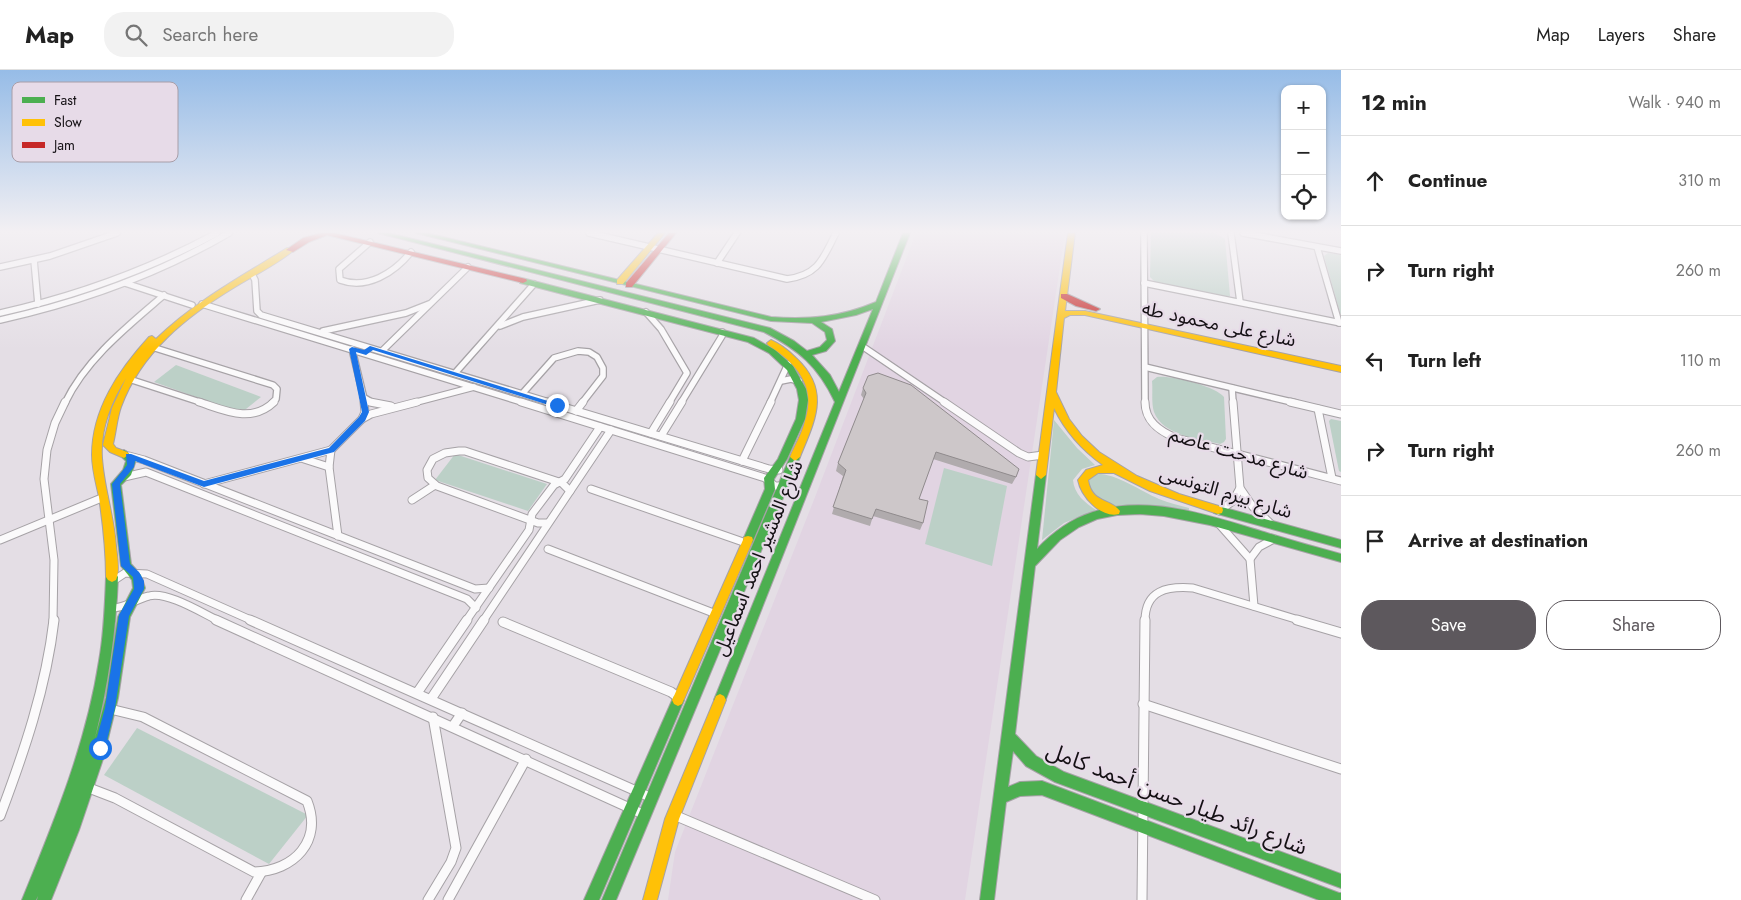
<!DOCTYPE html>
<html lang="en">
<head>
<meta charset="utf-8">
<style>
	body { margin:0; font-family:Jost,"Noto Sans Arabic",sans-serif; background:#f2f2f2; color:#222 }
	.controls { position:absolute; right:15px; top:15px; display:grid; overflow:hidden; border-radius:10px; box-shadow:0 1px 4px #0004 }
	.controls button { width:45px; height:45px; display:grid; place-items:center; padding:0; border:0; border-bottom:1px solid #e0e0e0; background:#fff; color:#222; font:25px sans-serif }
	.stop { position:absolute; width:15px; height:15px; margin:-11px; border:4px solid #1a73e8; border-radius:50%; background:#fff }
	.stop.end { background:#1a73e8; border-color:#fff; box-shadow:0 1px 5px #0008 }
	.list { margin:0; padding:0; list-style:none }
	h2 { display:flex; justify-content:space-between; align-items:center; height:65px; margin:0; padding:0 20px; font-size:21px }
	h2 small { font-size:16px; font-weight:400; color:#767676 }
	.list li { display:grid; grid-template-columns:32px 1fr auto; gap:15px; align-items:center; box-sizing:border-box; height:90px; padding:0 20px; border-top:1px solid #e0e0e0 }
	.list b { display:block; font-size:19px; white-space:nowrap }
	.list em { font-size:16px; font-style:normal; color:#767676 }
	.actions { display:flex; gap:10px; padding:15px 20px }
	.actions a { flex:1; padding:11px 0; border:1px solid #5d585d; border-radius:20px; text-align:center; font-size:18px; color:#5d585d }
	.actions .main { background:#5d585d; color:#fff }
	.icon { flex:none; width:28px; height:28px; fill:none; stroke:currentColor; stroke-width:2; stroke-linecap:round; stroke-linejoin:round }
	.map { position:relative; flex:none; width:1341px; height:830px; overflow:hidden }
	header { display:flex; align-items:center; gap:30px; box-sizing:border-box; height:70px; padding:0 25px; background:#fff; border-bottom:1px solid #e0e0e0 }
	header strong { font-size:24px }
	nav { display:flex; gap:28px; margin-inline-start:auto; font-size:18px }
	.search { width:350px; height:45px; background:#f2f2f2; display:flex; align-items:center; gap:12px; box-sizing:border-box; padding:0 18px; border-radius:20px; color:#767676; font-size:19px }
	main { display:flex }
	aside { flex:1; background:#fff }
	.map>svg:first-child { display:block }
	.built { fill:#e1d4e2 }
	.green { fill:#bcd0c7 }
	.lines { fill:none; stroke-linecap:round; stroke-linejoin:round }
	.street-far2-casing { stroke:#a6a2a6; stroke-width:8 }
	.street-far1-casing { stroke:#a6a2a6; stroke-width:9 }
	.street-casing { stroke:#a6a2a6; stroke-width:11 }
	.fast-casing { stroke:#a6a2a6; stroke-width:2 }
	.slow-casing { stroke:#a6a2a6; stroke-width:2 }
	.jam-casing { stroke:#a6a2a6; stroke-width:2 }
	.street-far2 { stroke:#fbfafb; stroke-width:5.5 }
	.street-far1 { stroke:#fbfafb; stroke-width:7 }
	.street { stroke:#fbfafb; stroke-width:9 }
	.fast { fill:#4caf50; fill-rule:evenodd }
	.slow { fill:#ffc107; fill-rule:evenodd }
	.jam { fill:#c62828; fill-rule:evenodd }
	.wall { fill:#b0abad }
	.building { fill:#cdc7c9; stroke:#908b8d }
	.route { fill:#1a73e8 }
	.labels { text-anchor:middle; dominant-baseline:central; stroke-width:4.5; stroke-linejoin:round; paint-order:stroke }
	.street-label { font-size:19px; fill:#141014; stroke:#e7dbe8 }
	.near-street-label { font-size:22px; fill:#141014; stroke:#e7dbe8 }
	.key { fill:#e7dbe8; stroke:#a89ea8; stroke-width:1 }
	.key-label { font-size:14px; fill:#141014 }
</style>
</head>
<body>
<header>
<strong>Map</strong>
<div class="search"><svg class="icon" aria-label="search" viewBox="0 0 24 24"><circle cx="10" cy="10" r="6"/><path d="M15 15l6 6"/></svg>Search here</div>
<nav><a>Map</a><a>Layers</a><a>Share</a></nav>
</header>
<main>
<div class="map">
<svg width="1341" height="830" viewBox="0 0 1341 830">
	<rect width="100%" height="100%" fill="#e4dee5"/>
	<polygon class="built" points="916,163 1065,163 965,830 668,830 675,782 817,422"/>
	<g class="green">
		<polygon points="1151,163 1215,163 1225,169 1230,226 1225,227 1157,214 1150,207"/>
		<polygon points="1328,183 1341,185 1341,246 1324,186"/>
		<polygon points="176,295 261,327 241,343 154,312"/>
		<path d="M1157 307C1171 305 1215 316 1224 327L1226 369 1224 372 1220 374C1200 369 1163 366 1154 342 1151 333 1153 320 1152 311Z"/>
		<polygon points="1331,349 1341,351 1341,402 1339,401 1329,351"/>
		<path d="M1054 350 1077 378 1095 395 1082 399 1073 410C1074 424 1085 433 1096 440L1064 453 1042 470Z"/>
		<polygon points="455,384 547,414 528,441 435,410"/>
		<polygon points="944,398 1007,416 992,496 925,474"/>
		<path d="M1094 404C1114 402 1140 421 1159 429 1169 433 1179 435 1189 438V442L1146 435 1115 436 1091 424 1087 409Z"/>
		<polygon points="137,658 308,745 269,794 104,705"/>
	</g>
	<g class="lines">
		<g class="street-far2-casing">
			<g id="street-far2">
				<path d="M589 163 787 209C819 205 823 188 836 163"/>
				<polyline points="1144,163 1145,333"/>
				<polyline points="1231,163 1240,232"/>
				<polyline points="1243,163 1341,181"/>
				<path d="M370 172 339 199 340 210C367 220 394 203 411 182"/>
				<polyline points="1317,177 1339,253"/>
				<polyline points="34,190 38,234"/>
				<polyline points="717,193 737,163"/>
				<polyline points="0,197 50,186 117,163"/>
				<polyline points="252,204 255,210 257,241 261,245 552,333"/>
				<polyline points="125,213 192,235"/>
				<polyline points="1144,213 1341,253"/>
				<polyline points="202,234 525,333"/>
				<polyline points="646,242 661,259 687,303 669,333"/>
				<path d="M0 243C77 226 148 200 217 163"/>
				<path d="M0 250C81 232 157 205 229 163"/>
				<polyline points="500,256 523,247 600,230"/>
				<polyline points="323,261 406,243 429,234"/>
				<polyline points="862,276 946,333"/>
				<polyline points="152,277 273,315 277,319 276,329 272,333"/>
				<polyline points="352,279 365,333"/>
				<polyline points="383,280 468,197"/>
				<polyline points="1145,297 1296,333"/>
				<polyline points="456,302 534,214"/>
				<polyline points="129,309 203,333"/>
				<polyline points="781,311 791,309 799,311"/>
				<polyline points="1232,318 1233,333"/>
				<polyline points="522,324 554,288 578,281 589,282 597,287 603,298 603,306 582,333"/>
				<polyline points="363,327 373,333"/>
				<path d="M65 333C86 289 128 256 164 225"/>
				<polyline points="413,333 474,317"/>
				<polyline points="681,333 722,266 722,262"/>
				<polyline points="770,333 788,294"/>
			</g>
		</g>
		<g class="street-far1-casing">
			<g id="street-far1">
				<path d="M199 332C224 340 251 354 274 332"/>
				<polyline points="370,332 391,336"/>
				<polyline points="521,332 765,408 775,416 783,416"/>
				<polyline points="547,332 769,399 779,400"/>
				<polyline points="944,332 1019,383 1028,387 1043,385"/>
				<path d="M1145 332C1145 351 1159 361 1176 368L1341 411"/>
				<polyline points="1233,332 1240,418 1253,437 1270,453"/>
				<polyline points="1290,332 1341,344"/>
				<polyline points="1318,339 1332,408"/>
				<polyline points="576,341 583,332"/>
				<polyline points="362,349 365,342 364,332"/>
				<polyline points="651,363 670,332"/>
				<polyline points="661,366 682,332"/>
				<polyline points="331,380 329,397 338,466"/>
				<polyline points="129,386 144,390 475,519 489,518"/>
				<polyline points="304,389 329,397"/>
				<polyline points="742,391 771,332"/>
				<polyline points="124,407 146,402 467,529 476,538"/>
				<polyline points="204,414 331,380 362,349 371,344 417,332"/>
				<polyline points="591,419 746,473"/>
				<polyline points="412,430 435,415"/>
				<polyline points="1219,441 1233,431 1240,418"/>
				<polyline points="547,453 538,453 437,416 428,408 427,400 433,389 445,383 459,381 465,381 562,413 570,421"/>
				<polyline points="1219,454 1250,489 1254,536"/>
				<polyline points="0,470 104,427"/>
				<polyline points="548,479 716,544"/>
				<polyline points="1250,489 1259,477 1274,469"/>
				<polyline points="113,511 125,503 147,504 253,551"/>
				<path d="M112 538C126 538 136 529 149 526 167 521 202 543 219 551"/>
				<polyline points="53,551 54,490 44,409 47,380 55,353 65,332"/>
				<polyline points="466,551 529,460 532,444 554,415 565,409 600,357"/>
				<polyline points="483,551 611,360"/>
				<path d="M1145 551C1145 520 1167 516 1193 518L1302 551"/>
			</g>
		</g>
		<g class="street-casing">
			<g id="street">
				<polyline points="216,550 645,745"/>
				<polyline points="250,550 652,728"/>
				<polyline points="1297,550 1341,563"/>
				<polyline points="503,552 671,622 679,628"/>
				<polyline points="417,623 467,550"/>
				<polyline points="431,629 484,550"/>
				<polyline points="1143,634 1341,699"/>
				<polyline points="453,656 462,643"/>
				<path d="M89 718 115 728 254 802C294 801 323 771 307 731L143 647 110 639"/>
				<polyline points="674,745 875,830"/>
				<path d="M0 746C24 682 46 618 54 550"/>
				<polyline points="246,830 261,803"/>
				<polyline points="428,830 451,792 456,778 433,647"/>
				<polyline points="448,830 526,689"/>
				<polyline points="1142,830 1145,550"/>
			</g>
		</g>
		<g class="fast-casing">
			<g id="fast">
				<path d="M378 163H389L770 258 794 271 807 281 820 277 827 270 825 262 812 253 771 251 416 163H427L771 247C808 250 841 247 876 232L903 163H910L724 634 720 636 716 634 714 630 835 332C818 296 799 280 764 262ZM873 239 839 322 830 305 812 285 826 281 835 271 832 259 821 252 856 245Z"/>
				<polygon points="520,209 526,209 754,268 775,280 793,296 806,319 808,330 805,349 787,389 774,409 775,419 752,473 748,474 744,473 743,470 765,419 764,408 778,389 796,349 799,330 797,319 787,300 769,283 748,272 520,213"/>
				<path d="M124 380 127 382 136 390 131 405 121 415 131 494 141 505 145 518 130 547 118 628 103 689 79 760 51 830H37L38 826 36 830H22C54 752 86 675 99 591 104 563 105 535 106 507L108 504 112 502 116 504 118 507C116 562 108 615 95 668L106 628 118 547 133 518 132 510 121 496 111 414 123 400 126 391 119 384Z"/>
				<polygon points="795,383 800,387 616,830 602,830 790,387"/>
				<path d="M1041 401 1046 405 1037 479C1053 462 1071 449 1093 442 1148 424 1211 446 1264 462 1290 470 1315 477 1341 484V492L1210 455 1164 446 1140 444 1117 445 1097 449 1079 457 1060 470 1035 496 1015 664 1036 686 1064 702 1341 804V818L1055 712 1026 696 1013 681 1008 717 1020 712 1042 711 1339 823H1341V830H1319L1042 725 1020 726 1006 732 994 830H980L1036 405Z"/>
				<polygon points="1218,436 1341,470 1341,478 1214,443 1213,440 1214,437"/>
				<polygon points="678,624 682,626 684,630 599,830 584,830 674,626"/>
			</g>
		</g>
		<g class="slow-casing">
			<g id="slow">
				<polygon points="658,163 665,163 623,214 617,214 617,210"/>
				<path d="M1068 163H1075L1065 241H1085L1341 296V302L1085 245H1070L1064 248 1056 322 1069 349 1082 366 1099 382 1137 406 1179 424 1222 437 1223 440 1222 443 1218 444 1150 421 1114 403H1098L1088 410C1092 434 1110 428 1120 441L1119 444C1101 449 1081 426 1078 410L1086 400 1103 395C1082 380 1065 361 1054 338L1046 405 1041 409 1036 405Z"/>
				<path d="M287 178 294 180C279 193 253 206 235 217 187 246 141 282 121 337 117 348 116 362 113 374L116 378 127 382 129 384 124 388 110 382 103 375 112 338 126 308C111 332 100 359 102 388 104 418 114 446 116 476 117 486 120 501 116 510L112 512 108 510 106 507C106 480 103 454 99 427 96 413 92 399 92 385 92 339 119 300 149 267L152 266 156 269C194 232 242 206 287 178Z"/>
				<path d="M771 270C780 274 789 281 796 288 831 321 815 350 800 387L795 391 790 387C795 375 802 364 805 351 817 316 796 293 768 275L767 273Z"/>
				<polygon points="748,466 752,467 753,470 682,634 678,636 674,634 672,630 674,626 743,470 744,467"/>
				<polygon points="720,624 724,626 726,630 679,749 657,830 643,830 665,749 716,626"/>
			</g>
		</g>
		<g class="jam-casing">
			<g id="jam">
				<polygon points="321,163 334,163 526,209 527,211 523,213 327,165 309,172 293,182 286,180 303,168"/>
				<polygon points="669,163 676,163 632,217 626,217 626,213"/>
				<polygon points="1061,224 1067,224 1100,239 1096,241 1076,236 1061,228"/>
			</g>
		</g>
		<use href="#street-far2" class="street-far2"/>
		<use href="#street-far1" class="street-far1"/>
		<use href="#street" class="street"/>
		<use href="#fast" class="fast"/>
		<use href="#slow" class="slow"/>
		<use href="#jam" class="jam"/>
	</g>
	<polygon class="wall" points="863,318 1016,407 1012,414 933,389 919,429 923,453 920,460 873,446 870,456 832,444 843,406 836,401 838,393 864,329 861,325"/>
	<polygon class="building" points="878,303 911,315 1019,399 1016,407 936,382 919,429 928,431 923,453 876,439 872,449 833,437 846,400 838,393 866,323 863,318 868,306"/>
	<linearGradient id="sky" x2="0" y2="1"><stop stop-color="#96bce7"/><stop offset="0.58" stop-color="#f3f0f3"/><stop offset="1" stop-color="#f3f0f3" stop-opacity="0"/></linearGradient>
	<rect width="1341" height="279" fill="url(#sky)"/>
	<polygon class="route" points="370,276 561,335 555,337 373,280 366,285 356,282 369,342 365,351 334,382 204,417 135,391 134,397 120,414 130,494 139,502 144,511 144,519 129,546 115,638 105,678 104,681 100,683 96,681 94,678 105,638 119,545 134,519 133,507 121,496 112,414 127,395 126,384 131,384 204,411 329,378 359,347 362,342 349,279 352,277 364,280"/>
	<g class="labels">
		<g class="street-label">
			<text transform="translate(1219 254) rotate(12)">شارع على محمود طه</text>
			<text transform="translate(1239 383) rotate(16)">شارع مدحت عاصم</text>
			<text transform="translate(1226 422) rotate(17)">شارع بيرم التونسى</text>
			<text transform="translate(758 488) rotate(-68)">شارع المشير احمد اسماعيل</text>
		</g>
		<g class="near-street-label">
			<text transform="translate(1177 728) rotate(21)">شارع رائد طيار حسن أحمد كامل</text>
		</g>
	</g>
	<rect x="12" y="12" width="166" height="80" rx="8" class="key"/>
	<rect x="22" y="27" width="23" height="6" fill="#4caf50"/>
	<rect x="22" y="49" width="23" height="7" fill="#ffc107"/>
	<rect x="22" y="72" width="23" height="6" fill="#c62828"/>
	<g class="key-label">
		<text x="54" y="35">Fast</text>
		<text x="54" y="57">Slow</text>
		<text x="54" y="80">Jam</text>
	</g>
</svg>
<div class="controls">
<button>+</button>
<button>−</button>
<button><svg class="icon" aria-label="locate" viewBox="0 0 24 24"><circle cx="12" cy="12" r="6"/><path d="M12 2v4M12 18v4M2 12h4M18 12h4"/></svg></button>
</div>
<div class="stop" style="left:100px;top:678px"></div>
<div class="stop end" style="left:557px;top:335px"></div>
</div>
<aside>
<h2>12 min<small>Walk · 940 m</small></h2>
<ul class="list">
<li><svg class="icon" aria-label="ahead" viewBox="0 0 24 24"><path d="M12 20V5M6 11l6-6 6 6"/></svg><div><b>Continue</b></div><em>310 m</em></li>
<li><svg class="icon" aria-label="right" viewBox="0 0 24 24"><path d="M7 20v-9h11M14 6l5 5-5 5"/></svg><div><b>Turn right</b></div><em>260 m</em></li>
<li><svg class="icon" aria-label="left" viewBox="0 0 24 24"><path d="M17 20v-9H6M10 6l-5 5 5 5"/></svg><div><b>Turn left</b></div><em>110 m</em></li>
<li><svg class="icon" aria-label="right" viewBox="0 0 24 24"><path d="M7 20v-9h11M14 6l5 5-5 5"/></svg><div><b>Turn right</b></div><em>260 m</em></li>
<li><svg class="icon" aria-label="arrive" viewBox="0 0 24 24"><path d="M6 21V4h12l-3 4 3 4H6"/></svg><div><b>Arrive at destination</b></div></li>
</ul>
<div class="actions"><a class="main">Save</a><a>Share</a></div>
</aside>
</main>
</body>
</html>
